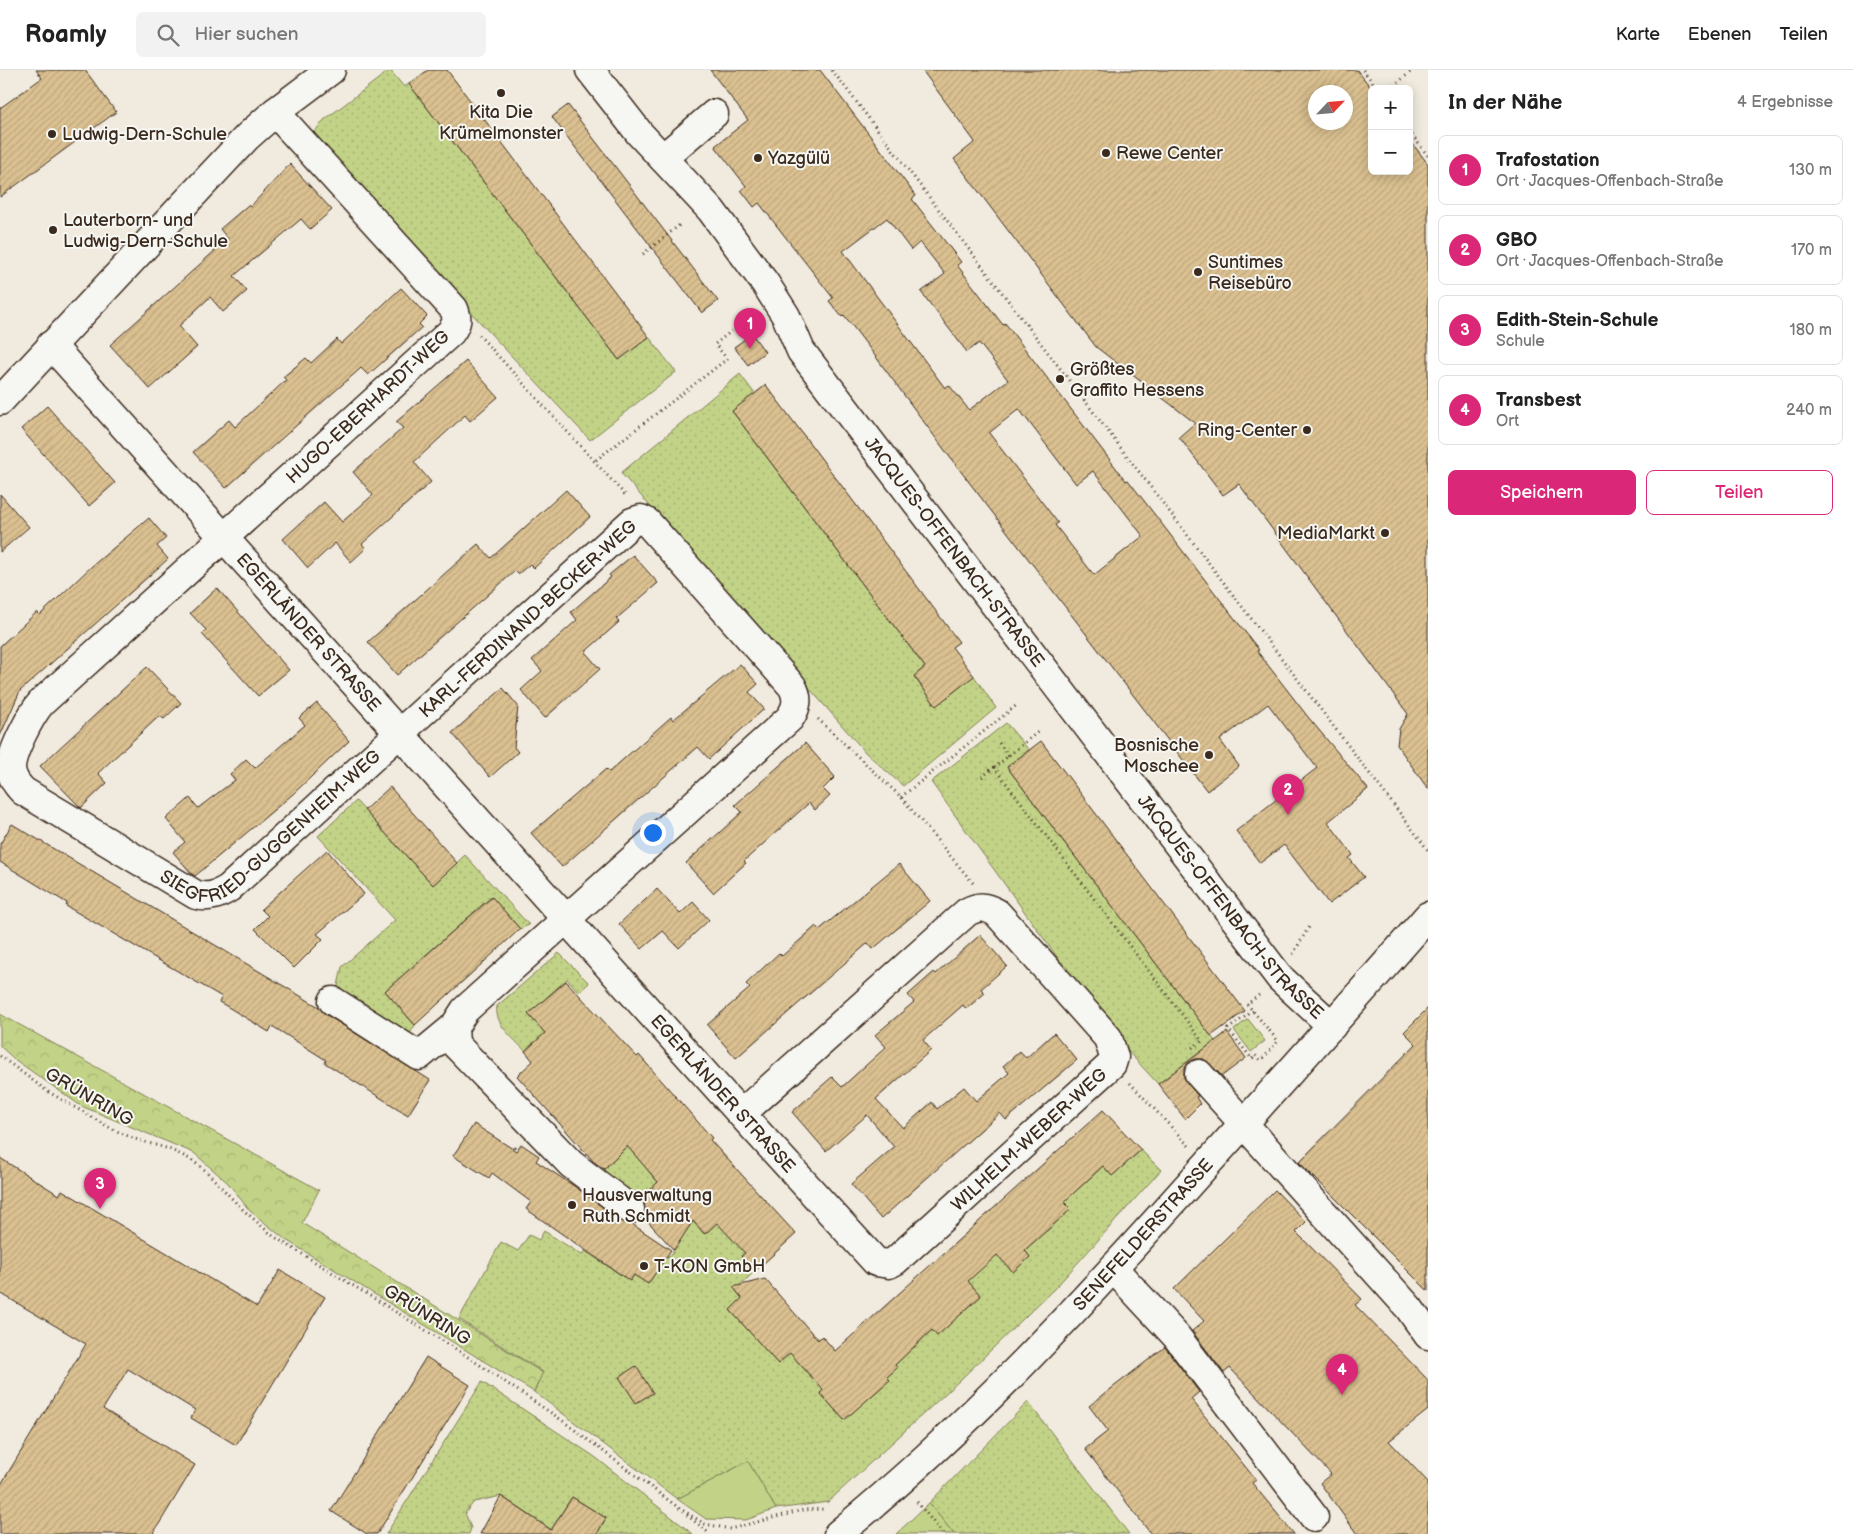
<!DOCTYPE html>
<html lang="de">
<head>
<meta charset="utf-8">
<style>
	body { margin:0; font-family:"Balsamiq Sans",sans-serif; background:#f2f2f2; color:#222 }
	.controls { position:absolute; right:15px; top:15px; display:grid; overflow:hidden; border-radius:8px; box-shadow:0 2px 12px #0003 }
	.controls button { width:45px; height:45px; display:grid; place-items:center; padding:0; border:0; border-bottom:1px solid #e0e0e0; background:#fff; color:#222; font:25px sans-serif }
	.compass { position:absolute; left:1308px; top:15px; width:45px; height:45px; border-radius:50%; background:#fff; box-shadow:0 2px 12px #0003; rotate:64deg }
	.you { position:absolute; left:652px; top:762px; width:18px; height:18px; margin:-12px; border:4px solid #fff; border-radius:50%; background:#1a73e8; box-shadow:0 0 0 8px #1a73e833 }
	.badge { display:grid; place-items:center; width:32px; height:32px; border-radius:50%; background:#db2777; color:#fff; font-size:16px; font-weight:700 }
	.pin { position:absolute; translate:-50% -41px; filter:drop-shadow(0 1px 2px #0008) }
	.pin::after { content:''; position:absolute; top:26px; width:18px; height:15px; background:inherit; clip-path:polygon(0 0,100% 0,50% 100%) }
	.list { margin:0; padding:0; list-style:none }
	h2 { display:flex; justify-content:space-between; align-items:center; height:65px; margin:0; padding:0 20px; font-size:21px }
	h2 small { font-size:16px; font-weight:400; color:#767676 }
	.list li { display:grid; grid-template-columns:32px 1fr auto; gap:15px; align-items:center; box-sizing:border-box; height:70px; margin:0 10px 10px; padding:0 10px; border:1px solid #e0e0e0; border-radius:8px }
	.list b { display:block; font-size:19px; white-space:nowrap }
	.list p { margin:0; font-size:16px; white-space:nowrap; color:#767676 }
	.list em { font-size:16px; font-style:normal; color:#767676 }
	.actions { display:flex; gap:10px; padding:15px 20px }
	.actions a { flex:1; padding:11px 0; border:1px solid #db2777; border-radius:8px; text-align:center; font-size:18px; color:#db2777 }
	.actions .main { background:#db2777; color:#fff }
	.icon { flex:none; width:28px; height:28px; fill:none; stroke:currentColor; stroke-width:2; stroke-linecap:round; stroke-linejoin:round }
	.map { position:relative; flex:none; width:1428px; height:1464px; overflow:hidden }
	header { display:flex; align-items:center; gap:30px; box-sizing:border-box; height:70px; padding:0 25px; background:#fff; border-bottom:1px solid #e0e0e0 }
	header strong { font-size:24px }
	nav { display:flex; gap:28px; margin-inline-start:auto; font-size:18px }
	.search { width:350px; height:45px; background:#f2f2f2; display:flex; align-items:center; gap:12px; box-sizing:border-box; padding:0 18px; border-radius:8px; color:#767676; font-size:19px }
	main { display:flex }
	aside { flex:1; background:#fff }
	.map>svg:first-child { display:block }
	.grass { fill:#c2d387; stroke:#7e7e52 }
	.forest { fill:url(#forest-crowns); stroke:#7e7e52 }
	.garden { fill:url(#garden-dots); stroke:#7e7e52 }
	.building { fill:url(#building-hatch); stroke:#3b2a1e; fill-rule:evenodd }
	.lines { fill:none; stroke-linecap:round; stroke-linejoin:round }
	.minor-casing { stroke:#3b2a1e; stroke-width:31 }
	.path { stroke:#3b2a1e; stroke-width:3; stroke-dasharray:1 4; stroke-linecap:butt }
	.minor { stroke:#f6f6f2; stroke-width:28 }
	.poi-dot { fill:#3b2a1e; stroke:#f6f6f2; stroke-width:2 }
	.labels { text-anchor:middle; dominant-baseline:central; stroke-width:4; stroke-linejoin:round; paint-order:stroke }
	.poi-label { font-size:18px; fill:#3b2a1e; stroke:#f6f6f2; text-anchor:start }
	.street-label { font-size:18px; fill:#3b2a1e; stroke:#f6f6f2 }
</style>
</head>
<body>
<header>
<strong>Roamly</strong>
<div class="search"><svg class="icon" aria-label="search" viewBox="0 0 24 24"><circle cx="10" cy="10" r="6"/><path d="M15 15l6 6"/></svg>Hier suchen</div>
<nav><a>Karte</a><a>Ebenen</a><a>Teilen</a></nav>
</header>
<main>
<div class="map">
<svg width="1428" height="1464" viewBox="0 0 1428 1464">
	<defs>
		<pattern id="forest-crowns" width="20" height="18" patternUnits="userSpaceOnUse" patternTransform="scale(1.25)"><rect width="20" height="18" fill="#c2d387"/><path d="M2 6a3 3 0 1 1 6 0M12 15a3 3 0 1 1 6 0" fill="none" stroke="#a8b574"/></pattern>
		<pattern id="garden-dots" width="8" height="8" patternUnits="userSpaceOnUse" patternTransform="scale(1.25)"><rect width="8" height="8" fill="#c2d387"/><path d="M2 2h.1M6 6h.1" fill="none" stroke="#a8b574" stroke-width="1.8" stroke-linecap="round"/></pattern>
		<pattern id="building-hatch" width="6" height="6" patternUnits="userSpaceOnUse" patternTransform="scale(1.25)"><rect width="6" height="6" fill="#dbc191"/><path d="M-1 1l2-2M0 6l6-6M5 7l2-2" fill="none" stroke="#bda67d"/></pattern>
	</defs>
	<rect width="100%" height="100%" fill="#f1ebdf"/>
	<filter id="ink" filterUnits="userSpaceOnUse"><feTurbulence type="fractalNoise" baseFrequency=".02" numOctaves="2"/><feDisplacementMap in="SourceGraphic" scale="10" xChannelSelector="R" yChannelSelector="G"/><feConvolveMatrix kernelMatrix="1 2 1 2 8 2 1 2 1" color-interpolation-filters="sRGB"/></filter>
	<g filter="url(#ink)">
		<g class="grass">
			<polygon points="748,1391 776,1439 746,1450 706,1449 677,1429"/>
			<polygon points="929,1433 954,1464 896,1464"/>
		</g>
		<polygon class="forest" points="0,944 319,1120 302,1153 543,1303 534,1322 286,1170 250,1141 228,1113 194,1083 81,1036 14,989 0,976"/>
		<g class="garden">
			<polygon points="390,0 404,17 409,14 619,290 649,267 676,302 590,370 318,79 312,65 324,50"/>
			<polygon points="740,304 755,324 732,341 925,597 914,607 936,635 974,606 996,638 903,716 866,683 621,403"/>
			<polygon points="1006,653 1029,680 1007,697 1215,971 1158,1014 1114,966 931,712"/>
			<polygon points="356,731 433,815 465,785 529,855 520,859 491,827 385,921 415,955 405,972 336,925 342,897 395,850 318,766"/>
			<path d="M559 883 589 913 579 922 567 909 528 944 545 963 525 981C514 968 494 955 497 936Z"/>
			<polygon points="1248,949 1265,971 1251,982 1234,960"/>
			<polygon points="609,1059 626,1077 646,1059 649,1102 704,1164 717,1153 750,1179 741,1187 754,1202 735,1220 742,1228 730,1240 778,1294 812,1263 819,1269 796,1290 812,1308 830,1292 841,1304 820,1323 844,1350 889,1310 887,1307 897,1298 886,1285 904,1269 914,1278 931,1259 937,1265 981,1226 968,1211 991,1177 1013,1202 1030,1187 1007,1160 1047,1161 1070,1140 1064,1132 1103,1096 1112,1106 1141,1080 1161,1100 1057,1216 960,1310 828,1432 776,1439 748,1391 677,1429 534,1322 543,1302 459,1249 501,1172 518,1181 529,1165 539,1170 544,1161 582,1185 585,1181 630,1211 634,1205 672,1184 675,1178 642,1142 660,1126 653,1117 635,1134 603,1101 612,1091 602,1082 594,1091 586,1083"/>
			<polygon points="482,1312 595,1387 693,1464 597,1464 606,1448 572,1427 557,1450 558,1464 501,1426 474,1432 465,1443 471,1458 469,1464 386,1464"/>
			<polygon points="1028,1332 1129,1464 954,1464 929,1433"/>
		</g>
		<g class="building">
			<polygon points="36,0 85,0 116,42 0,127 0,38 42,8"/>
			<polygon points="428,0 447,0 649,267 619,290 409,14"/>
			<path d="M710 0H820L916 126 912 129 961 192 957 195 1003 255 1005 253 1126 411 1128 410 1259 580 1257 581 1308 647 1368 719 1328 752 1353 785 1349 788 1364 807 1329 834 1284 775 1260 793 1236 761 1317 698 1268 634 1220 670 1239 696 1207 721 952 390 870 279 844 245 842 247 829 231 833 228 759 133 754 137 741 120 746 116 715 76 748 50ZM887 148 911 180 920 172 945 204 921 222 967 282 979 273 1008 310 969 340 949 315 945 318 843 181ZM1019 339 1076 414 1093 401 1143 466 1094 505 1055 455 1058 453 989 363Z"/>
			<path d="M922 0H1357L1372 19V101H1409V69L1428 94V719L1397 675 1399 659 1408 644 1239 414 1223 425 1179 367 1195 353 1096 277 954 89 975 72ZM1316 22H1346V52H1316Z"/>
			<polygon points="568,35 718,231 702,243 552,47"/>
			<polygon points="290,94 332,140 310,159 301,149 234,206 247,221 223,242 210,227 179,256 197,277 150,319 110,275 228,169 220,159 248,135 250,137"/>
			<polygon points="401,218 427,246 419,254 422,257 368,305 361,298 226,418 193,382 229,350 235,357 286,310 283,307 306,288 311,293 337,269 341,274"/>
			<polygon points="752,264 765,282 748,295 734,277"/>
			<polygon points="466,291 498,327 470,351 465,345 414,392 431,412 362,474 366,478 351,492 335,473 308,498 283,469 324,432 342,452 373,425 353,402 403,358 396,352"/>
			<polygon points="766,315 959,572 952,577 974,606 936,636 914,606 925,597 732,341"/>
			<polygon points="47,336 115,413 89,436 21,359"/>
			<polygon points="566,420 590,447 534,498 530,494 518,504 515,501 397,605 368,572 478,474 491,488"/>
			<polygon points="0,424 29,457 0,482"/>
			<polygon points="149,448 166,468 157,476 168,489 20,621 0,666 0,576 37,542 40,545 92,496"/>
			<polygon points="633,485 658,513 616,549 619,552 585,582 600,599 545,648 521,620 542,601 532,590 577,550 571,542 611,507 609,505"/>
			<polygon points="217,518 289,600 258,626 202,564 206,560 190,543"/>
			<polygon points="740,594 758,614 749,622 764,639 709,689 698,677 562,797 531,763 606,699 609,702 671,647 673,650"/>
			<polygon points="147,597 181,633 164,649 160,646 155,650 98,703 107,713 81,738 40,696"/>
			<polygon points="503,618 518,636 514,677 518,682 490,707 452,663"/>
			<polygon points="317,633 349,671 293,724 195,806 192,804 173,782 185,772 166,749 190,728 198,738 235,710 230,704 246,689 255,698 305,655 299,648"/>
			<polygon points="1041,671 1245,941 1211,966 1007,697"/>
			<polygon points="805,673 835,707 823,719 830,726 815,740 809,733 744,791 746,793 713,823 686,793 742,742 735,735"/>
			<polygon points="390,717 457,793 433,815 364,740"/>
			<polygon points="12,754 319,937 325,944 430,1010 408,1045 325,993 326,990 272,956 269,962 228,937 219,932 222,927 66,836 67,833 0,792 0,774"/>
			<polygon points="327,780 364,824 317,864 323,869 294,898 255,859 268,846 261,839"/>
			<polygon points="899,794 930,831 873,879 868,873 736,988 707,955 750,918 746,914 779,883 782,886 816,856 819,860"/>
			<polygon points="657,819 680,844 693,832 709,850 679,878 663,861 642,879 619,854"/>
			<polygon points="492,827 520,859 415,955 385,921"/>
			<polygon points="980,865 1007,896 981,919 985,923 966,939 963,935 923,970 931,980 876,1029 903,1058 932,1032 937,1039 964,1017 976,1031 1009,1003 1003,996 1020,981 1026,988 1054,963 1077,990 1006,1050 1000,1043 881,1149 851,1114 894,1077 867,1045 826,1081 792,1042 832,1007 842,1017 886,977 875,965 914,932 908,925 934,902 936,904"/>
			<polygon points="566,911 637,987 639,985 712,1068 710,1070 796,1164 754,1202 741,1186 745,1183 717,1153 705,1164 693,1151 674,1180 643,1146 645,1133 641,1128 658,1112 627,1076 604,1099 594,1092 517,1006 533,991 525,981 545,963 528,944"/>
			<polygon points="1428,938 1428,1221 1299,1092 1416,974 1404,962"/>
			<polygon points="1227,962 1246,988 1222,1006 1204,989 1196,989 1188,993 1184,1000 1184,1008 1198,1026 1196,1027 1200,1034 1185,1049 1158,1014"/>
			<polygon points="1103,1040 1141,1080 1112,1106 1103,1096 1064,1132 1071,1139 1025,1180 1030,1187 1013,1202 997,1185 968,1211 981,1226 937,1266 932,1260 895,1295 897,1298 887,1307 890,1310 844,1350 820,1323 823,1320 790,1283 778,1294 730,1240 742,1228 733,1217 765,1209 818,1270 822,1266 835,1281"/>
			<polygon points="474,1054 516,1081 521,1074 539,1086 536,1091 577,1118 621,1151 632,1154 671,1180 648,1214 634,1205 630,1211 526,1139 531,1132 492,1103 489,1108 453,1086"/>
			<polygon points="0,1088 59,1125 62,1120 257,1237 280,1200 325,1227 236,1375 191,1348 195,1340 128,1299 103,1339 195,1395 153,1464 0,1464 0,1416 86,1274 0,1223"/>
			<polygon points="1275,1120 1306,1152 1296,1162 1362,1229 1355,1235 1428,1310 1428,1340 1389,1371 1428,1412 1428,1464 1357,1464 1320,1413 1331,1404 1230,1298 1224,1303 1192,1261 1204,1251 1174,1219"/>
			<polygon points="1165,1277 1199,1322 1191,1329 1256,1410 1252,1413 1294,1464 1151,1464 1085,1379 1108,1361 1089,1336"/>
			<polygon points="426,1287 470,1315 377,1464 367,1464 331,1441"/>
			<polygon points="636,1296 653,1323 636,1333 619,1307"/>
			<polygon points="501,1426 551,1460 572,1427 606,1448 597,1464 480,1464"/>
		</g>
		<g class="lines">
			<g class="minor-casing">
				<g id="minor">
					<path id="s1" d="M590 0 640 64 711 140 765 213 786 246 801 281 1280 908 1332 956"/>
					<path id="s2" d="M275 42 454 239C458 249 457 253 451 262L42 632C31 644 12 681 11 697 11 707 17 715 23 721L196 825C209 828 218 825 229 818L632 452 641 449 647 452 792 616C799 628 797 637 790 648L465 940 454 957 455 974 571 1094 630 1139"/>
					<polyline points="663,88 714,44"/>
					<path id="s3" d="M51 275 741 1044 876 1192 889 1194 895 1191 1112 994 1114 987 1108 968 997 843C985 836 979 836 967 842L741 1044"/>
					<polyline points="0,331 247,67 275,42 331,0"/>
					<polyline points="333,931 419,986 454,957"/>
					<polyline points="1199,1004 1409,1238 1428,1265"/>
					<polyline points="1113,1198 1176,1266 1314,1447"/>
					<path id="s4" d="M838 1464C967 1359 1080 1236 1191 1112 1270 1024 1350 936 1428 846"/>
				</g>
			</g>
			<g class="path">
				<polyline points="832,0 1428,780"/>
				<polyline points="1363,0 1378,19"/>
				<polyline points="1390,19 1413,0"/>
				<polyline points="1409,61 1428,86"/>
				<polyline points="643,184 682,153"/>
				<polyline points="479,265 626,426"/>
				<polyline points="596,390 727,289 715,274 752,245"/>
				<polyline points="818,649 901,727 973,813"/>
				<polyline points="999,673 1009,686"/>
				<polyline points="994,697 1202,971 1192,978"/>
				<polyline points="982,707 1038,662"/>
				<polyline points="901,727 1017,635"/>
				<polyline points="1293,884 1309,857"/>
				<polyline points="1259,925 1247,934 1278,971 1261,991"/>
				<polyline points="1253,941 1228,959 1252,989 1255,985 1263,992"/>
				<polyline points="0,986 47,1021 112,1059 135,1069 169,1079 190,1089 205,1100 240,1137 273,1166 459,1281 563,1351 679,1438 705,1454 730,1459 803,1440 825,1439"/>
				<polyline points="1130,1013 1189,1076"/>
				<polyline points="514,1077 515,1080"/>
				<polyline points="917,1432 943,1464"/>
				<polyline points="687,1445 710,1464"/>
			</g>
			<use href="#minor" class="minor"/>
		</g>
	</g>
	<g class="poi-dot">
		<circle cx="501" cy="23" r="5"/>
		<circle cx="52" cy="64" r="5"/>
		<circle cx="1106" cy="83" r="5"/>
		<circle cx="758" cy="88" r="5"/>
		<circle cx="53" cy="160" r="5"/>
		<circle cx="1198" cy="202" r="5"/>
		<circle cx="1060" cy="309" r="5"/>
		<circle cx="1307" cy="360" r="5"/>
		<circle cx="1385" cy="463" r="5"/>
		<circle cx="1209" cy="685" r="5"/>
		<circle cx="572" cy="1135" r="5"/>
		<circle cx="644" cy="1196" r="5"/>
	</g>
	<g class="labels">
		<g class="poi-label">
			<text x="501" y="42" text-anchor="middle">Kita Die<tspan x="501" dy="21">Krümelmonster</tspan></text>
			<text x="62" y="64">Ludwig-Dern-Schule</text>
			<text x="1116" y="83">Rewe Center</text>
			<text x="768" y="88">Yazgülü</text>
			<text x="63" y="150">Lauterborn- und<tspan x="63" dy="21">Ludwig-Dern-Schule</tspan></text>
			<text x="1208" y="192">Suntimes<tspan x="1208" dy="21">Reisebüro</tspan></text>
			<text x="1070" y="299">Größtes<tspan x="1070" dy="21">Graffito Hessens</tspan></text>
			<text x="1297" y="360" text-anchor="end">Ring-Center</text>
			<text x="1375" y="463" text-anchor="end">MediaMarkt</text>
			<text x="1199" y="675" text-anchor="end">Bosnische<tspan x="1199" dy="21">Moschee</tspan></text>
			<text x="582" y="1125">Hausverwaltung<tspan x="582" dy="21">Ruth Schmidt</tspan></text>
			<text x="654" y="1196">T-KON GmbH</text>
		</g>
		<g class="street-label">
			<text transform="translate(368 337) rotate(-43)">HUGO-EBERHARDT-WEG</text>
			<text stroke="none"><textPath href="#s1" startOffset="606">JACQUES-OFFENBACH-STRASSE</textPath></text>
			<text transform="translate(528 549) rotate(-42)">KARL-FERDINAND-BECKER-WEG</text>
			<text stroke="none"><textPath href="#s3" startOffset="386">EGERLÄNDER STRASSE</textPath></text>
			<text stroke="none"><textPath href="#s2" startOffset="1242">SIEGFRIED-GUGGENHEIM-WEG</textPath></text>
			<text stroke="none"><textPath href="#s1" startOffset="1056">JACQUES-OFFENBACH-STRASSE</textPath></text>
			<text stroke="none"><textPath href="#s3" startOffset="1006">EGERLÄNDER STRASSE</textPath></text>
			<text transform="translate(89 1027) rotate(30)">GRÜNRING</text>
			<text stroke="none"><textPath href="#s3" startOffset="1434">WILHELM-WEBER-WEG</textPath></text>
			<text stroke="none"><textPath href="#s4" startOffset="428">SENEFELDERSTRASSE</textPath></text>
			<text transform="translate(427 1245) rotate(32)">GRÜNRING</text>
		</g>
	</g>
</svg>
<div class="controls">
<button>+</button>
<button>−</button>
</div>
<svg class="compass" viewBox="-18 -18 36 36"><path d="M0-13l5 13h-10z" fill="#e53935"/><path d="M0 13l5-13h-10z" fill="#767676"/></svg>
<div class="you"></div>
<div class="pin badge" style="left:750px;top:279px">1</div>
<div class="pin badge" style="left:1288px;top:745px">2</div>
<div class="pin badge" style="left:100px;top:1139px">3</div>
<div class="pin badge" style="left:1342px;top:1325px">4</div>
</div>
<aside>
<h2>In der Nähe<small>4 Ergebnisse</small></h2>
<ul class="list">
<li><span class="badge">1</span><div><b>Trafostation</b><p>Ort · Jacques-Offenbach-Straße</p></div><em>130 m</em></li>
<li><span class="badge">2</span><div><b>GBO</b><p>Ort · Jacques-Offenbach-Straße</p></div><em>170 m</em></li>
<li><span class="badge">3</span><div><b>Edith-Stein-Schule</b><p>Schule</p></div><em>180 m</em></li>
<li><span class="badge">4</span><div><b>Transbest</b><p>Ort</p></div><em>240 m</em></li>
</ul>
<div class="actions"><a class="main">Speichern</a><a>Teilen</a></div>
</aside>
</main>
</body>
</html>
